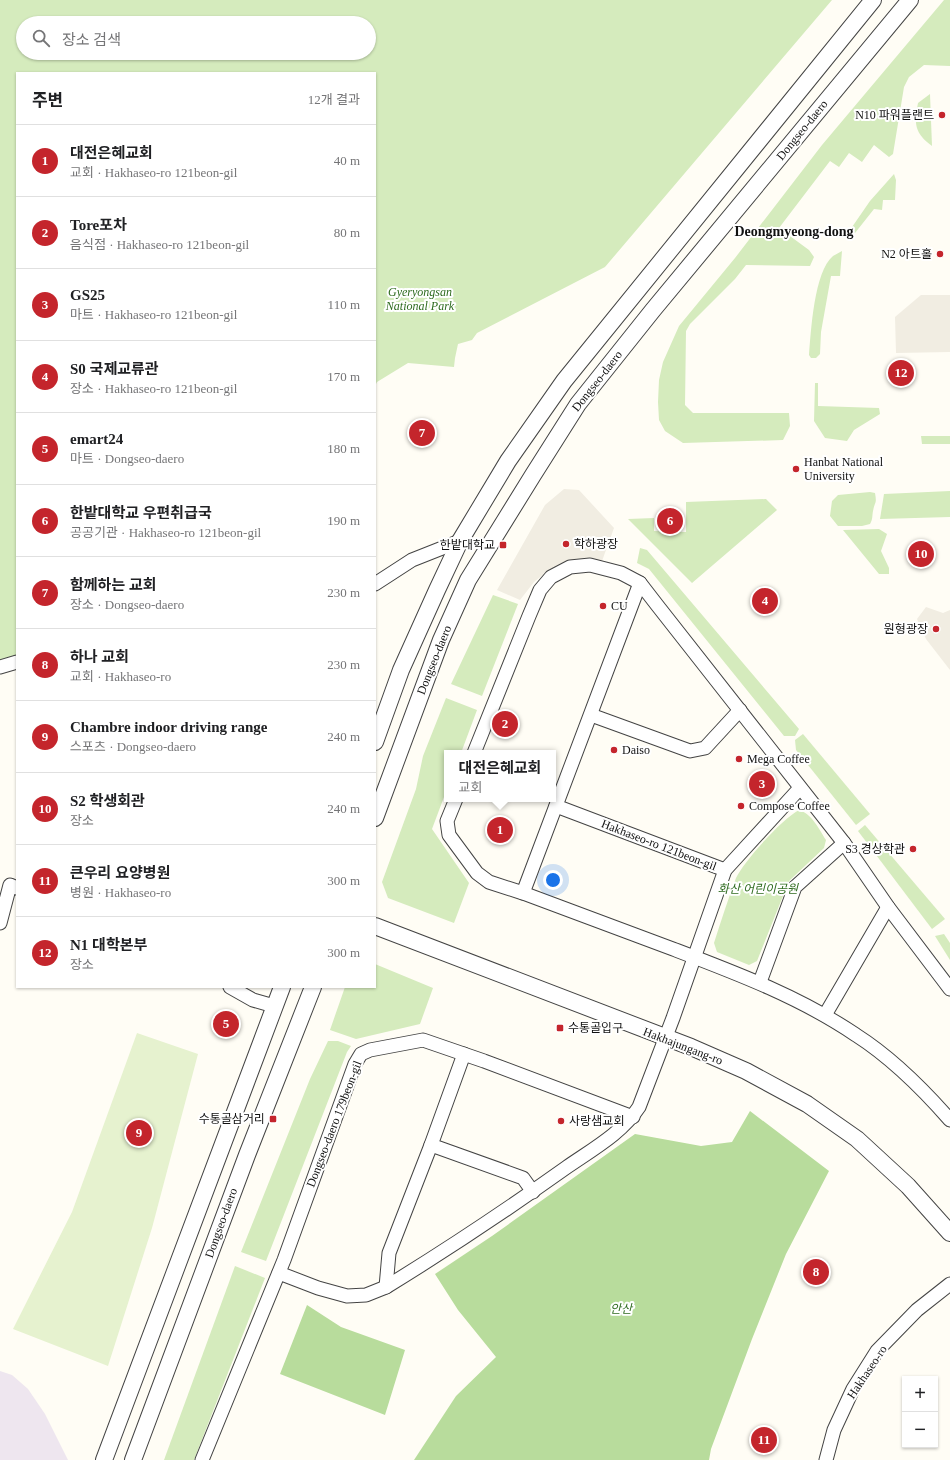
<!DOCTYPE html>
<html lang="ko">
<head>
<meta charset="utf-8">
<style>
	body { margin:0; font-family:"Times New Roman","Noto Sans KR",serif; background:#f2f2f2; color:#202124 }
	.controls { position:absolute; right:12px; bottom:12px; display:grid; overflow:hidden; border-radius:0px; box-shadow:0 1px 3px #0004 }
	.controls button { width:36px; height:36px; display:grid; place-items:center; padding:0; border:0; border-bottom:1px solid #e0e0e0; background:#fff; color:#202124; font:20px sans-serif }
	.you { position:absolute; left:553px; top:880px; width:14px; height:14px; margin:-10px; border:3px solid #fff; border-radius:50%; background:#1a73e8; box-shadow:0 0 0 6px #1a73e833 }
	.badge { display:grid; place-items:center; width:26px; height:26px; border-radius:50%; background:#c4252c; color:#fff; font-size:13px; font-weight:700 }
	.pin { position:absolute; translate:-50% -50%; border:2px solid #fff; box-shadow:0 1px 4px #0006 }
	.popup { position:absolute; left:444px; top:750px; width:112px; height:52px; box-sizing:border-box; display:grid; place-content:center; border-radius:0px; background:#fff; filter:drop-shadow(0 1px 3px #0005); font-size:13px; white-space:nowrap; color:#757577 }
	.popup b { font-size:15px; color:#202124 }
	.popup::after { content:''; position:absolute; left:50%; top:100%; margin-left:-8px; border:8px solid transparent; border-top-color:#fff }
	.list { margin:0; padding:0; list-style:none }
	h2 { display:flex; justify-content:space-between; align-items:center; height:52px; margin:0; padding:0 16px; font-size:17px }
	h2 small { font-size:13px; font-weight:400; color:#757577 }
	.list li { display:grid; grid-template-columns:26px 1fr auto; gap:12px; align-items:center; box-sizing:border-box; height:72px; padding:0 16px; border-top:1px solid #e0e0e0 }
	.list b { display:block; font-size:15px; white-space:nowrap }
	.list p { margin:0; font-size:13px; white-space:nowrap; color:#757577 }
	.list em { font-size:13px; font-style:normal; color:#757577 }
	.icon { flex:none; width:22px; height:22px; fill:none; stroke:currentColor; stroke-width:2; stroke-linecap:round; stroke-linejoin:round }
	.map { position:relative; flex:none; width:950px; height:1460px; overflow:hidden }
	.search { position:absolute; background:#fff; box-shadow:0 1px 3px #0004; left:16px; top:16px; width:360px; height:44px; display:flex; align-items:center; gap:10px; box-sizing:border-box; padding:0 14px; border-radius:22px; color:#757577; font-size:15px }
	.panel { position:absolute; background:#fff; box-shadow:0 1px 3px #0004; left:16px; top:72px; width:360px; height:916px; border-radius:0px }
	.map>svg:first-child { display:block }
	.industrial { fill:#eee6ef }
	.green { fill:#d5ebbd; fill-rule:evenodd }
	.forest { fill:#b8dc9c }
	.pitch { fill:#e6f2cf }
	.plaza { fill:#f1ede2 }
	.lines { fill:none; stroke-linecap:round; stroke-linejoin:round }
	.minor-casing { stroke:#444; stroke-width:15 }
	.tertiary-casing { stroke:#444; stroke-width:18 }
	.minor { stroke:#fff; stroke-width:13 }
	.tertiary { stroke:#fff; stroke-width:16 }
	.poi-dot { fill:#c4252c; stroke:#fff; stroke-width:1.5 }
	.labels { text-anchor:middle; dominant-baseline:central; stroke-width:4; stroke-linejoin:round; paint-order:stroke }
	.poi-label { font-size:12px; fill:#111; stroke:#fff; text-anchor:start }
	.street-label { font-size:12px; fill:#111; stroke:#fff }
	.park-label { font-size:12px; font-style:italic; fill:#2e6b1f; stroke:#fff }
	.quarter-label { font-size:14px; font-weight:bold; fill:#111; stroke:#fff }
</style>
</head>
<body>
<div class="map">
<svg width="950" height="1460" viewBox="0 0 950 1460">
	<rect width="100%" height="100%" fill="#fffdf5"/>
	<polygon class="industrial" points="0,1371 12,1375 28,1389 45,1414 68,1460 0,1460"/>
	<g class="green">
		<path d="M0 0H832L605 267 477 333 472 340 458 344 455 358 454 367 408 363 377 382 375 386V73H17V668L0 673ZM23 23H369V53H23Z"/>
		<polygon points="944,0 950,0 950,66 924,65 909,77 904,87 893,154 889,157 874,145 862,162 849,153 839,167 830,161 779,228 809,250 814,257 810,266 746,265 735,279 690,324 686,331 685,405 693,413 789,413 790,426 783,440 683,443 665,431 659,420 658,402 659,380 663,362 679,326 735,258 822,145"/>
		<path d="M930 94 932 146C914 133 914 123 918 103Z"/>
		<polygon points="894,174 896,180 895,200 883,200 882,210 874,209 855,233 850,230 870,201"/>
		<path d="M842 251 840 276H831L821 332 820 354 816 358H811L809 355C811 331 814 272 833 256 836 254 839 253 842 251Z"/>
		<polygon points="815,383 818,383 818,406 879,408 880,414 854,430 847,441 825,438 814,421"/>
		<polygon points="921,436 950,436 950,444 922,444"/>
		<polygon points="950,491 950,517 880,519 884,494"/>
		<path d="M870 492 875 493C877 504 875 501 873 511 872 516 873 519 870 524L862 526H838L830 516 832 501 838 495Z"/>
		<polygon points="766,499 777,510 692,583 628,519 654,518 654,531 686,532 686,502"/>
		<polygon points="879,529 887,534 881,551 889,568 889,574 879,574 843,530"/>
		<polygon points="640,548 647,550 799,729 795,736 784,736 649,569 637,563"/>
		<polygon points="493,595 518,604 482,696 451,684"/>
		<polygon points="446,698 477,710 461,753 447,753 447,789 432,829 469,883 454,923 388,898 382,882 416,789 423,756"/>
		<polygon points="803,734 870,814 856,825 796,750 795,740"/>
		<path d="M799 810C812 814 819 829 826 840L824 848 789 881 757 961 749 965 717 952 714 943C721 921 728 899 736 878 744 861 782 819 799 810Z"/>
		<polygon points="865,825 945,919 932,929 858,831"/>
		<polygon points="944,934 950,943 950,960 935,936"/>
		<polygon points="375,964 433,988 420,1024 356,1039 330,1030 345,987 375,987"/>
		<polygon points="328,1041 338,1041 351,1046 347,1052 266,1261 241,1252 310,1079"/>
		<polygon points="235,1266 265,1278 194,1460 164,1460"/>
	</g>
	<g class="forest">
		<polygon points="750,1111 829,1171 786,1254 752,1339 711,1449 709,1460 414,1460 456,1396 496,1357 458,1310 435,1274 492,1236 635,1134 701,1146 732,1142"/>
		<polygon points="307,1305 341,1327 405,1350 385,1415 280,1374"/>
	</g>
	<polygon class="pitch" points="137,1033 198,1054 152,1228 108,1366 13,1329 72,1212"/>
	<g class="plaza">
		<polygon points="921,295 950,295 950,352 896,353 895,317"/>
		<polygon points="564,489 579,490 614,528 602,561 586,560 567,563 550,569 534,582 520,600 497,590 545,505"/>
		<polygon points="926,607 943,613 950,610 950,670 926,639 917,619"/>
	</g>
	<g class="lines">
		<g class="minor-casing">
			<g id="minor">
				<polyline points="375,584 412,560 460,541"/>
				<polyline points="0,667 17,662"/>
				<polyline points="591,715 690,751 705,748 740,710"/>
				<polyline points="474,753 529,616 540,590 551,577 570,567 590,565 621,573 640,583 657,605 844,843 888,907 950,989"/>
				<path d="M456 799 447 821 449 835 477 873 489 882 523 893C573 912 623 930 673 949 736 973 800 997 856 1035 892 1058 922 1088 950 1120"/>
				<polyline points="556,806 725,870"/>
				<polyline points="523,893 640,583"/>
				<polyline points="0,923 10,885 17,888"/>
				<polyline points="760,982 795,887 844,843"/>
				<polyline points="230,987 253,1000 274,1006"/>
				<polyline points="825,1015 888,907"/>
				<polyline points="431,1145 523,1178 533,1192"/>
				<path d="M279 1273 318 1288 347 1296 366 1295 386 1287C448 1249 508 1209 567 1167 593 1149 622 1133 639 1107L673 1018 725 870 800 788"/>
				<polyline points="386,1287 389,1253 431,1145 464,1054"/>
				<polyline points="202,1460 284,1260 355,1064 361,1054 370,1050 423,1040 484,1061 633,1117"/>
				<polyline points="826,1460 834,1430 853,1389 877,1351 917,1310 950,1284"/>
			</g>
		</g>
		<g class="tertiary-casing">
			<g id="tertiary">
				<polyline points="375,742 401,670 437,590 460,541 508,461 564,381 873,0"/>
				<polyline points="375,818 441,640 468,580 533,475 578,404 653,310 910,0"/>
				<polyline points="375,926 691,1047 746,1071 807,1104 857,1139 908,1186 950,1233"/>
				<polyline points="104,1460 282,987"/>
				<polyline points="133,1460 247,1155 313,987"/>
			</g>
		</g>
		<use href="#minor" class="minor"/>
		<use href="#tertiary" class="tertiary"/>
	</g>
	<g class="poi-dot">
		<circle cx="942" cy="115" r="4"/>
		<circle cx="940" cy="254" r="4"/>
		<circle cx="796" cy="469" r="4"/>
		<circle cx="566" cy="544" r="4"/>
		<rect x="499" y="541" width="8" height="8" rx="2"/>
		<circle cx="603" cy="606" r="4"/>
		<circle cx="936" cy="629" r="4"/>
		<circle cx="614" cy="750" r="4"/>
		<circle cx="739" cy="759" r="4"/>
		<circle cx="741" cy="806" r="4"/>
		<circle cx="913" cy="849" r="4"/>
		<rect x="556" y="1024" width="8" height="8" rx="2"/>
		<rect x="269" y="1115" width="8" height="8" rx="2"/>
		<circle cx="561" cy="1121" r="4"/>
	</g>
	<g class="labels">
		<g class="poi-label">
			<text x="934" y="115" text-anchor="end">N10 파워플랜트</text>
			<text x="932" y="254" text-anchor="end">N2 아트홀</text>
			<text x="804" y="462">Hanbat National<tspan x="804" dy="14">University</tspan></text>
			<text x="574" y="544">학하광장</text>
			<text x="495" y="545" text-anchor="end">한밭대학교</text>
			<text x="611" y="606">CU</text>
			<text x="928" y="629" text-anchor="end">원형광장</text>
			<text x="622" y="750">Daiso</text>
			<text x="747" y="759">Mega Coffee</text>
			<text x="749" y="806">Compose Coffee</text>
			<text x="905" y="849" text-anchor="end">S3 경상학관</text>
			<text x="568" y="1028">수통골입구</text>
			<text x="265" y="1119" text-anchor="end">수통골삼거리</text>
			<text x="569" y="1121">사랑샘교회</text>
		</g>
		<g class="street-label">
			<text transform="translate(802 130) rotate(-51)">Dongseo-daero</text>
			<text transform="translate(597 381) rotate(-52)">Dongseo-daero</text>
			<text transform="translate(434 660) rotate(-68)">Dongseo-daero</text>
			<text transform="translate(659 845) rotate(21)">Hakhaseo-ro 121beon-gil</text>
			<text transform="translate(683 1046) rotate(21)">Hakhajungang-ro</text>
			<text transform="translate(334 1124) rotate(-69)">Dongseo-daero 179beon-gil</text>
			<text transform="translate(221 1223) rotate(-70)">Dongseo-daero</text>
			<text transform="translate(867 1372) rotate(-56)">Hakhaseo-ro</text>
		</g>
		<g class="park-label">
			<text x="420" y="292">Gyeryongsan<tspan x="420" dy="14">National Park</tspan></text>
			<text x="758" y="889">화산 어린이공원</text>
			<text x="621" y="1309">안산</text>
		</g>
		<g class="quarter-label">
			<text x="794" y="231">Deongmyeong-dong</text>
		</g>
	</g>
</svg>
<div class="controls">
<button>+</button>
<button>−</button>
</div>
<div class="you"></div>
<div class="pin badge" style="left:500px;top:830px">1</div>
<div class="popup"><b>대전은혜교회</b>교회</div>
<div class="pin badge" style="left:505px;top:724px">2</div>
<div class="pin badge" style="left:762px;top:784px">3</div>
<div class="pin badge" style="left:765px;top:601px">4</div>
<div class="pin badge" style="left:226px;top:1024px">5</div>
<div class="pin badge" style="left:670px;top:521px">6</div>
<div class="pin badge" style="left:422px;top:433px">7</div>
<div class="pin badge" style="left:816px;top:1272px">8</div>
<div class="pin badge" style="left:139px;top:1133px">9</div>
<div class="pin badge" style="left:921px;top:554px">10</div>
<div class="pin badge" style="left:764px;top:1440px">11</div>
<div class="pin badge" style="left:901px;top:373px">12</div>
<div class="search"><svg class="icon" aria-label="search" viewBox="0 0 24 24"><circle cx="10" cy="10" r="6"/><path d="M15 15l6 6"/></svg>장소 검색</div>
<section class="panel">
<h2>주변<small>12개 결과</small></h2>
<ul class="list">
<li><span class="badge">1</span><div><b>대전은혜교회</b><p>교회 · Hakhaseo-ro 121beon-gil</p></div><em>40 m</em></li>
<li><span class="badge">2</span><div><b>Tore포차</b><p>음식점 · Hakhaseo-ro 121beon-gil</p></div><em>80 m</em></li>
<li><span class="badge">3</span><div><b>GS25</b><p>마트 · Hakhaseo-ro 121beon-gil</p></div><em>110 m</em></li>
<li><span class="badge">4</span><div><b>S0 국제교류관</b><p>장소 · Hakhaseo-ro 121beon-gil</p></div><em>170 m</em></li>
<li><span class="badge">5</span><div><b>emart24</b><p>마트 · Dongseo-daero</p></div><em>180 m</em></li>
<li><span class="badge">6</span><div><b>한밭대학교 우편취급국</b><p>공공기관 · Hakhaseo-ro 121beon-gil</p></div><em>190 m</em></li>
<li><span class="badge">7</span><div><b>함께하는 교회</b><p>장소 · Dongseo-daero</p></div><em>230 m</em></li>
<li><span class="badge">8</span><div><b>하나 교회</b><p>교회 · Hakhaseo-ro</p></div><em>230 m</em></li>
<li><span class="badge">9</span><div><b>Chambre indoor driving range</b><p>스포츠 · Dongseo-daero</p></div><em>240 m</em></li>
<li><span class="badge">10</span><div><b>S2 학생회관</b><p>장소</p></div><em>240 m</em></li>
<li><span class="badge">11</span><div><b>큰우리 요양병원</b><p>병원 · Hakhaseo-ro</p></div><em>300 m</em></li>
<li><span class="badge">12</span><div><b>N1 대학본부</b><p>장소</p></div><em>300 m</em></li>
</ul>
</section>
</div>
</body>
</html>
